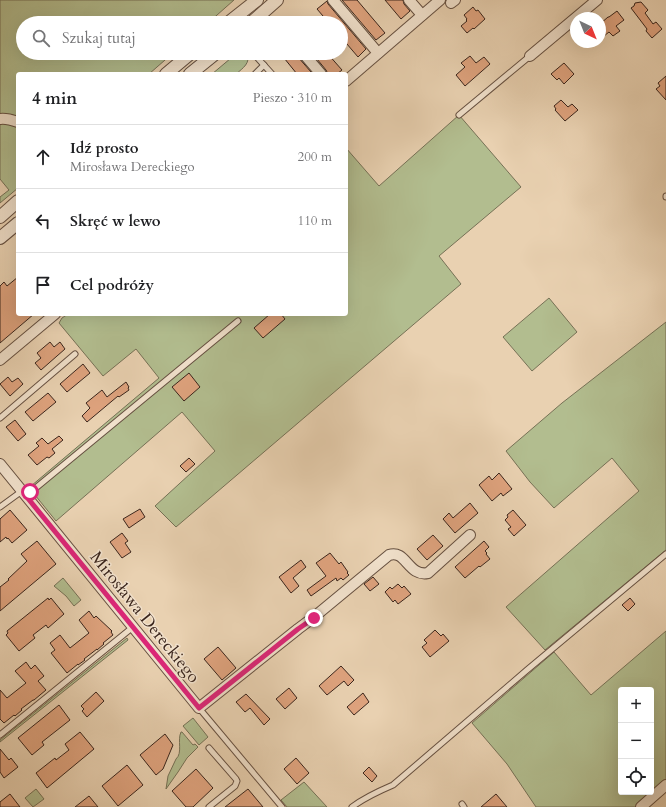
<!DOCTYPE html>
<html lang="pl">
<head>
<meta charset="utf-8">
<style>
	body { margin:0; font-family:Cardo,serif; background:#f6f6f6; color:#202124 }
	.controls { position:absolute; right:12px; bottom:12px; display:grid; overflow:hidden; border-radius:4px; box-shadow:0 4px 16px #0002 }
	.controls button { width:36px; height:36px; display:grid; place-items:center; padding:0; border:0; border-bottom:1px solid #e0e0e0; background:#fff; color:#202124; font:20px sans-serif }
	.compass { position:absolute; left:570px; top:12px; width:36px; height:36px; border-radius:50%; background:#fff; box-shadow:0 4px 16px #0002; rotate:137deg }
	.stop { position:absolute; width:12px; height:12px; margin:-9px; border:3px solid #db2777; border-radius:50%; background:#fff }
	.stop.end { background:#db2777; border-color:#fff; box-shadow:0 1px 4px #0008 }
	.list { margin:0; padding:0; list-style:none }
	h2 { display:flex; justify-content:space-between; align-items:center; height:52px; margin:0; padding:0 16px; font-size:17px }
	h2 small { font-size:13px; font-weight:400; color:#757577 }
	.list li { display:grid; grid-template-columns:26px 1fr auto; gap:12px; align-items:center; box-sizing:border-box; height:64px; padding:0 16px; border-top:1px solid #e0e0e0 }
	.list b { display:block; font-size:15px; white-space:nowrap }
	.list p { margin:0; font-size:13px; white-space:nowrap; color:#757577 }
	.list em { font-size:13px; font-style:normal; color:#757577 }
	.icon { flex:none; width:22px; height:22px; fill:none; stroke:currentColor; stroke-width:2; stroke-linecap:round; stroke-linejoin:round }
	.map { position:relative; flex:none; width:666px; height:807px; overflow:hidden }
	.search { position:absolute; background:#fff; box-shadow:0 4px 16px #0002; left:16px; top:16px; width:332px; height:44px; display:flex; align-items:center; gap:10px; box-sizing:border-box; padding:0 14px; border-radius:22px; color:#757577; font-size:15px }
	.panel { position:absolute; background:#fff; box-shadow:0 4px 16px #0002; left:16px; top:72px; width:332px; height:244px; border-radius:4px }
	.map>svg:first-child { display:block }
	.green { fill:#b2bd8f; stroke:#767156; fill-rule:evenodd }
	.building { fill:#dfa37e; stroke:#3a251c }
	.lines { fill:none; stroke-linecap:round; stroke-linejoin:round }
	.service-casing { stroke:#665041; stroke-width:7 }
	.minor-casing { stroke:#665041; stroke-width:12 }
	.tertiary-casing { stroke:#665041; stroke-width:14 }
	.service { stroke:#f1e1cc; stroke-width:5 }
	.minor { stroke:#f1e1cc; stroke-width:10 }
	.tertiary { stroke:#f1e1cc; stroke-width:12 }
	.route { stroke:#db2777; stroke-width:5 }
	.labels { text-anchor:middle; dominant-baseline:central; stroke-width:3; stroke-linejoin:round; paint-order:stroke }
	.street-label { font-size:17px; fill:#3a251c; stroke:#f1e1cc }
</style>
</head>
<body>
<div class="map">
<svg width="666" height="807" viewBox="0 0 666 807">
	<rect width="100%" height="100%" fill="#e9d1b1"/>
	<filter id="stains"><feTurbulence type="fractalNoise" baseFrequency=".005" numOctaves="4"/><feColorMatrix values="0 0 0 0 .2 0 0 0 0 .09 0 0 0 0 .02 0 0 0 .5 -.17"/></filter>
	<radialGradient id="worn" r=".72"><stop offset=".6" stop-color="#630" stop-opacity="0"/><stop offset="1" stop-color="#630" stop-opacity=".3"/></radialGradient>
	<g class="green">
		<path d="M0 0H234L208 23H23V53H173L149 74H18V117C13 114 6 115 0 115Z"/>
		<path d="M237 53H247C251 63 243 68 236 74H212Z"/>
		<polygon points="459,115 521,187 439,256 461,284 176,527 155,506 215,451 182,412 56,521 35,495 31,486 159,378 136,349 103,376 59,323 62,318 68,314 346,314 346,148 379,186"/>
		<polygon points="0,122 15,126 18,129 18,188 0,203 0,197 9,190 0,179"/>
		<polygon points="549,298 577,332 532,371 503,337"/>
		<polygon points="666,322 666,550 545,650 506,607 639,491 612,458 554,508 530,482 506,451 562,403"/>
		<polygon points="63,578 81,600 74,606 66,596 54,586"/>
		<path d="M666 631V782L637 807H536L507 764 472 723 554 652 591 695ZM621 690H651V792H621Z"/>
		<polygon points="127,638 128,640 0,742 0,740"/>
		<polygon points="193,718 208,737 199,745 183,726"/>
		<path d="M181 732H182L193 745 195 744 198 747 187 758 178 772 166 789 168 776 176 759C183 753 177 740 181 732Z"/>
		<polygon points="304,782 327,807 287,807 281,800"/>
		<polygon points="36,789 44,799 33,807 25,798"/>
	</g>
	<g class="building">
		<polygon points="342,0 357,0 385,33 376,40"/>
		<polygon points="385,0 403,0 404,4 410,11 401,19"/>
		<polygon points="327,1 328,4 366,49 358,57 341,37 341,23 329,23 317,9"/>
		<polygon points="641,2 648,10 645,13 653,24 656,22 662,29 652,38 646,31 647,29 631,8 634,6 635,3"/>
		<polygon points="473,7 476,11 478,10 485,19 474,29 473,28 467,33 461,26 467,21 466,20 467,19 464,15"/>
		<polygon points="617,11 624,20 616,26 620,31 613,36 609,32 604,36 600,30 600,24 608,17 609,17"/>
		<polygon points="280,53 297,53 298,57 311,72 309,74 297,74"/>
		<polygon points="312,53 327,53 342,70 337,74 328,74 326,70"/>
		<polygon points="470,56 476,63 484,57 490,64 465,86 456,75 465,67 461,63"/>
		<polygon points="564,63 574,74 564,84 559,78 557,80 551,74"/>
		<polygon points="666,76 666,100 656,89 660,86 658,83"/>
		<polygon points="561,100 568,107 572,104 578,110 565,121 555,110 556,109 554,106"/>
		<polygon points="18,277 18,314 34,314 0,343 0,286 4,282 7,286"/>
		<polygon points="270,314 281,314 285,319 263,338 254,328"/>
		<polygon points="50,342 54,347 60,342 65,349 41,370 35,363 41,358 37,353"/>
		<polygon points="83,364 90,373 67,392 60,384"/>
		<polygon points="189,373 200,387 184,401 172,387"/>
		<polygon points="8,377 12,382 18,378 23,384 10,396 0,384"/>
		<polygon points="126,382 129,387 128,388 129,390 119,397 118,396 87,422 82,416 90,408 86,403 102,390 107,397"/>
		<polygon points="48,393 56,402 33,421 25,412"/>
		<polygon points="15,420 26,434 18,441 6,427"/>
		<polygon points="59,436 63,440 52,449 55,453 49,458 47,457 37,465 28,455 39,446 36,443 42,438 48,444"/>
		<polygon points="189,458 195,464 186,472 180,466"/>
		<polygon points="499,473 512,489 503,496 501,493 492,501 479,485 489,476 492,480"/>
		<polygon points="470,503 478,513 455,533 443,519 449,513 453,518"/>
		<polygon points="140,509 145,517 129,528 123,519"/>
		<polygon points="10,510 27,530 12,543 8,538 7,539 6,537 0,542 0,519"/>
		<polygon points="513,510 526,525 514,536 508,529 511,527 505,520 508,517 507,515"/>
		<polygon points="122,533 128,541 125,543 131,552 122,558 110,542"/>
		<polygon points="433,535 443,546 427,560 417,549"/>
		<polygon points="37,541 56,564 0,611 0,587 9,580 8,579 27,561 21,554"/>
		<polygon points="484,541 489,547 485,551 487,553 486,554 490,559 480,567 479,566 465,578 455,567"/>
		<polygon points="330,553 339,564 341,562 348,572 347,573 349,575 343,580 341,578 337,581 336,578 311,596 307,590 326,576 316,563"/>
		<polygon points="301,560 306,567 293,578 299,586 291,593 279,577"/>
		<polygon points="373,577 379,584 370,591 364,584"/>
		<polygon points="398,584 402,588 404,586 411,594 398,604 395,600 393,602 385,592 390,587 392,589"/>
		<polygon points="48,598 49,600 51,598 64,614 48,628 46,625 33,635 35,638 19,651 6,635 8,633 7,631"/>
		<polygon points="630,598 635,604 628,611 622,605"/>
		<polygon points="89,611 94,618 96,616 112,631 111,632 113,635 103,643 104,644 97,650 97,649 84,659 85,660 78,665 78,664 67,673 51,653 55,650 50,643 60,635 70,648 89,633 79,620"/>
		<polygon points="435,630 441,636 443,634 449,641 430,657 422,647 427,643 424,640"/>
		<polygon points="218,647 236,668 222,680 204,659"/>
		<polygon points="26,662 31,669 35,665 44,676 38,681 46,690 34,700 33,700 21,709 22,710 15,716 14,715 4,723 0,719 0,690 7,698 26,683 15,671"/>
		<polygon points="341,666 354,680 348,686 344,681 327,695 319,686"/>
		<polygon points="289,688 297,698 285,709 276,699"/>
		<polygon points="96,692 104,701 87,717 82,711 84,709 81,706"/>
		<polygon points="363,693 369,702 354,715 347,707"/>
		<polygon points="246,694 270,719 264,725 250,708 245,712 236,702"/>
		<polygon points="59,705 70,720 42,742 44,745 32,755 18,738"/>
		<polygon points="80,732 94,749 47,788 36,773 55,758 56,760 69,750 65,744"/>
		<polygon points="165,734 173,745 163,769 156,775 140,755"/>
		<polygon points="0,749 9,760 11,758 18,767 4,778 0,772"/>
		<polygon points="296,758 309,773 297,784 284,769"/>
		<polygon points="127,765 143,785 118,806 102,786"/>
		<polygon points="369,767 377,776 372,782 363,773"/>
		<polygon points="196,769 213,788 193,807 186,807 172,791"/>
		<polygon points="248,789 263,807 225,807"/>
		<polygon points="10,794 20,807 0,807 0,802"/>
		<polygon points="496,794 507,807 481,807"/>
		<polygon points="89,796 98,807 75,807"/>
	</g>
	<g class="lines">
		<g class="service-casing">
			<g id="service">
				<polyline points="253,53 272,74"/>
				<polyline points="255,74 264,65"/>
				<polyline points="459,115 530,56"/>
				<polyline points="666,197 666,196"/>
				<polyline points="0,418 75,354"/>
				<polyline points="26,496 238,321"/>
				<polyline points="0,507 22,491"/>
				<polyline points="199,708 282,807"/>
				<polyline points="0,735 133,627"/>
				<polyline points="209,748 236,779 237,781 235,786 209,807"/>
				<polyline points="462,804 464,807"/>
				<path d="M352 807C364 798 379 791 393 785L527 670 666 554"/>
			</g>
		</g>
		<g class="minor-casing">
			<g id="minor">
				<polyline points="333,0 378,53"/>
				<polyline points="409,0 422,15"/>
				<polyline points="451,3 455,0"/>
				<polyline points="303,53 321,74"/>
				<polyline points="530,56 597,0"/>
				<polyline points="346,81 440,0"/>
				<path d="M0 119C6 118 12 120 18 122"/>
				<polyline points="0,360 55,314"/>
				<path d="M0 464 199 708 298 629 314 617 389 555C406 549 408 577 428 573L470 535"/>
				<polyline points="641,807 666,785"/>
			</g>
		</g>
		<g class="tertiary-casing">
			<g id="tertiary">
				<polyline points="228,23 257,0"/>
				<polyline points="251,23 277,0"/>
				<polyline points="166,74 191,53"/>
				<polyline points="190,74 216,53"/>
				<polyline points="0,217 18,201"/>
				<polyline points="0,238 18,223"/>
			</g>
		</g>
		<use href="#service" class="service"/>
		<use href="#minor" class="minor"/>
		<use href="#tertiary" class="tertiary"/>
	</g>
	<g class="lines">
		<polyline class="route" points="30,492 26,496 199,708 298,629 314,618"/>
	</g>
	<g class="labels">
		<g class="street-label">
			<text transform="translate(145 617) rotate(51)">Mirosława Dereckiego</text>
		</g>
	</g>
	<rect width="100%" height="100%" filter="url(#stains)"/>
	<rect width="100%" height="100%" fill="url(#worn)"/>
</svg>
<div class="controls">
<button>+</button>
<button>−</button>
<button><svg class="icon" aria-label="locate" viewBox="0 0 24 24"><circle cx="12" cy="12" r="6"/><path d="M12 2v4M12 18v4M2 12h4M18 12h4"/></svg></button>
</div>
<svg class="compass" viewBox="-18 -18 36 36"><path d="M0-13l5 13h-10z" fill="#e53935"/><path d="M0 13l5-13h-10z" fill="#757577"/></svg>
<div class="stop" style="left:30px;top:492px"></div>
<div class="stop end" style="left:314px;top:618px"></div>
<div class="search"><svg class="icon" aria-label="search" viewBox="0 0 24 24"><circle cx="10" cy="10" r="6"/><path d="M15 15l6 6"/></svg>Szukaj tutaj</div>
<section class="panel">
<h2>4 min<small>Pieszo · 310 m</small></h2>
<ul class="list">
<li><svg class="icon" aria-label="ahead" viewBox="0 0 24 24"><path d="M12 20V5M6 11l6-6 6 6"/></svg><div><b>Idź prosto</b><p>Mirosława Dereckiego</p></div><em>200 m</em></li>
<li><svg class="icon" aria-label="left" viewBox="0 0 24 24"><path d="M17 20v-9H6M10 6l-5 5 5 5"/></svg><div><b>Skręć w lewo</b></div><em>110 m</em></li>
<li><svg class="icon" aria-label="arrive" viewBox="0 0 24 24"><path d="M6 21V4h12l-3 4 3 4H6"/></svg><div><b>Cel podróży</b></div></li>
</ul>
</section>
</div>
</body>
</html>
